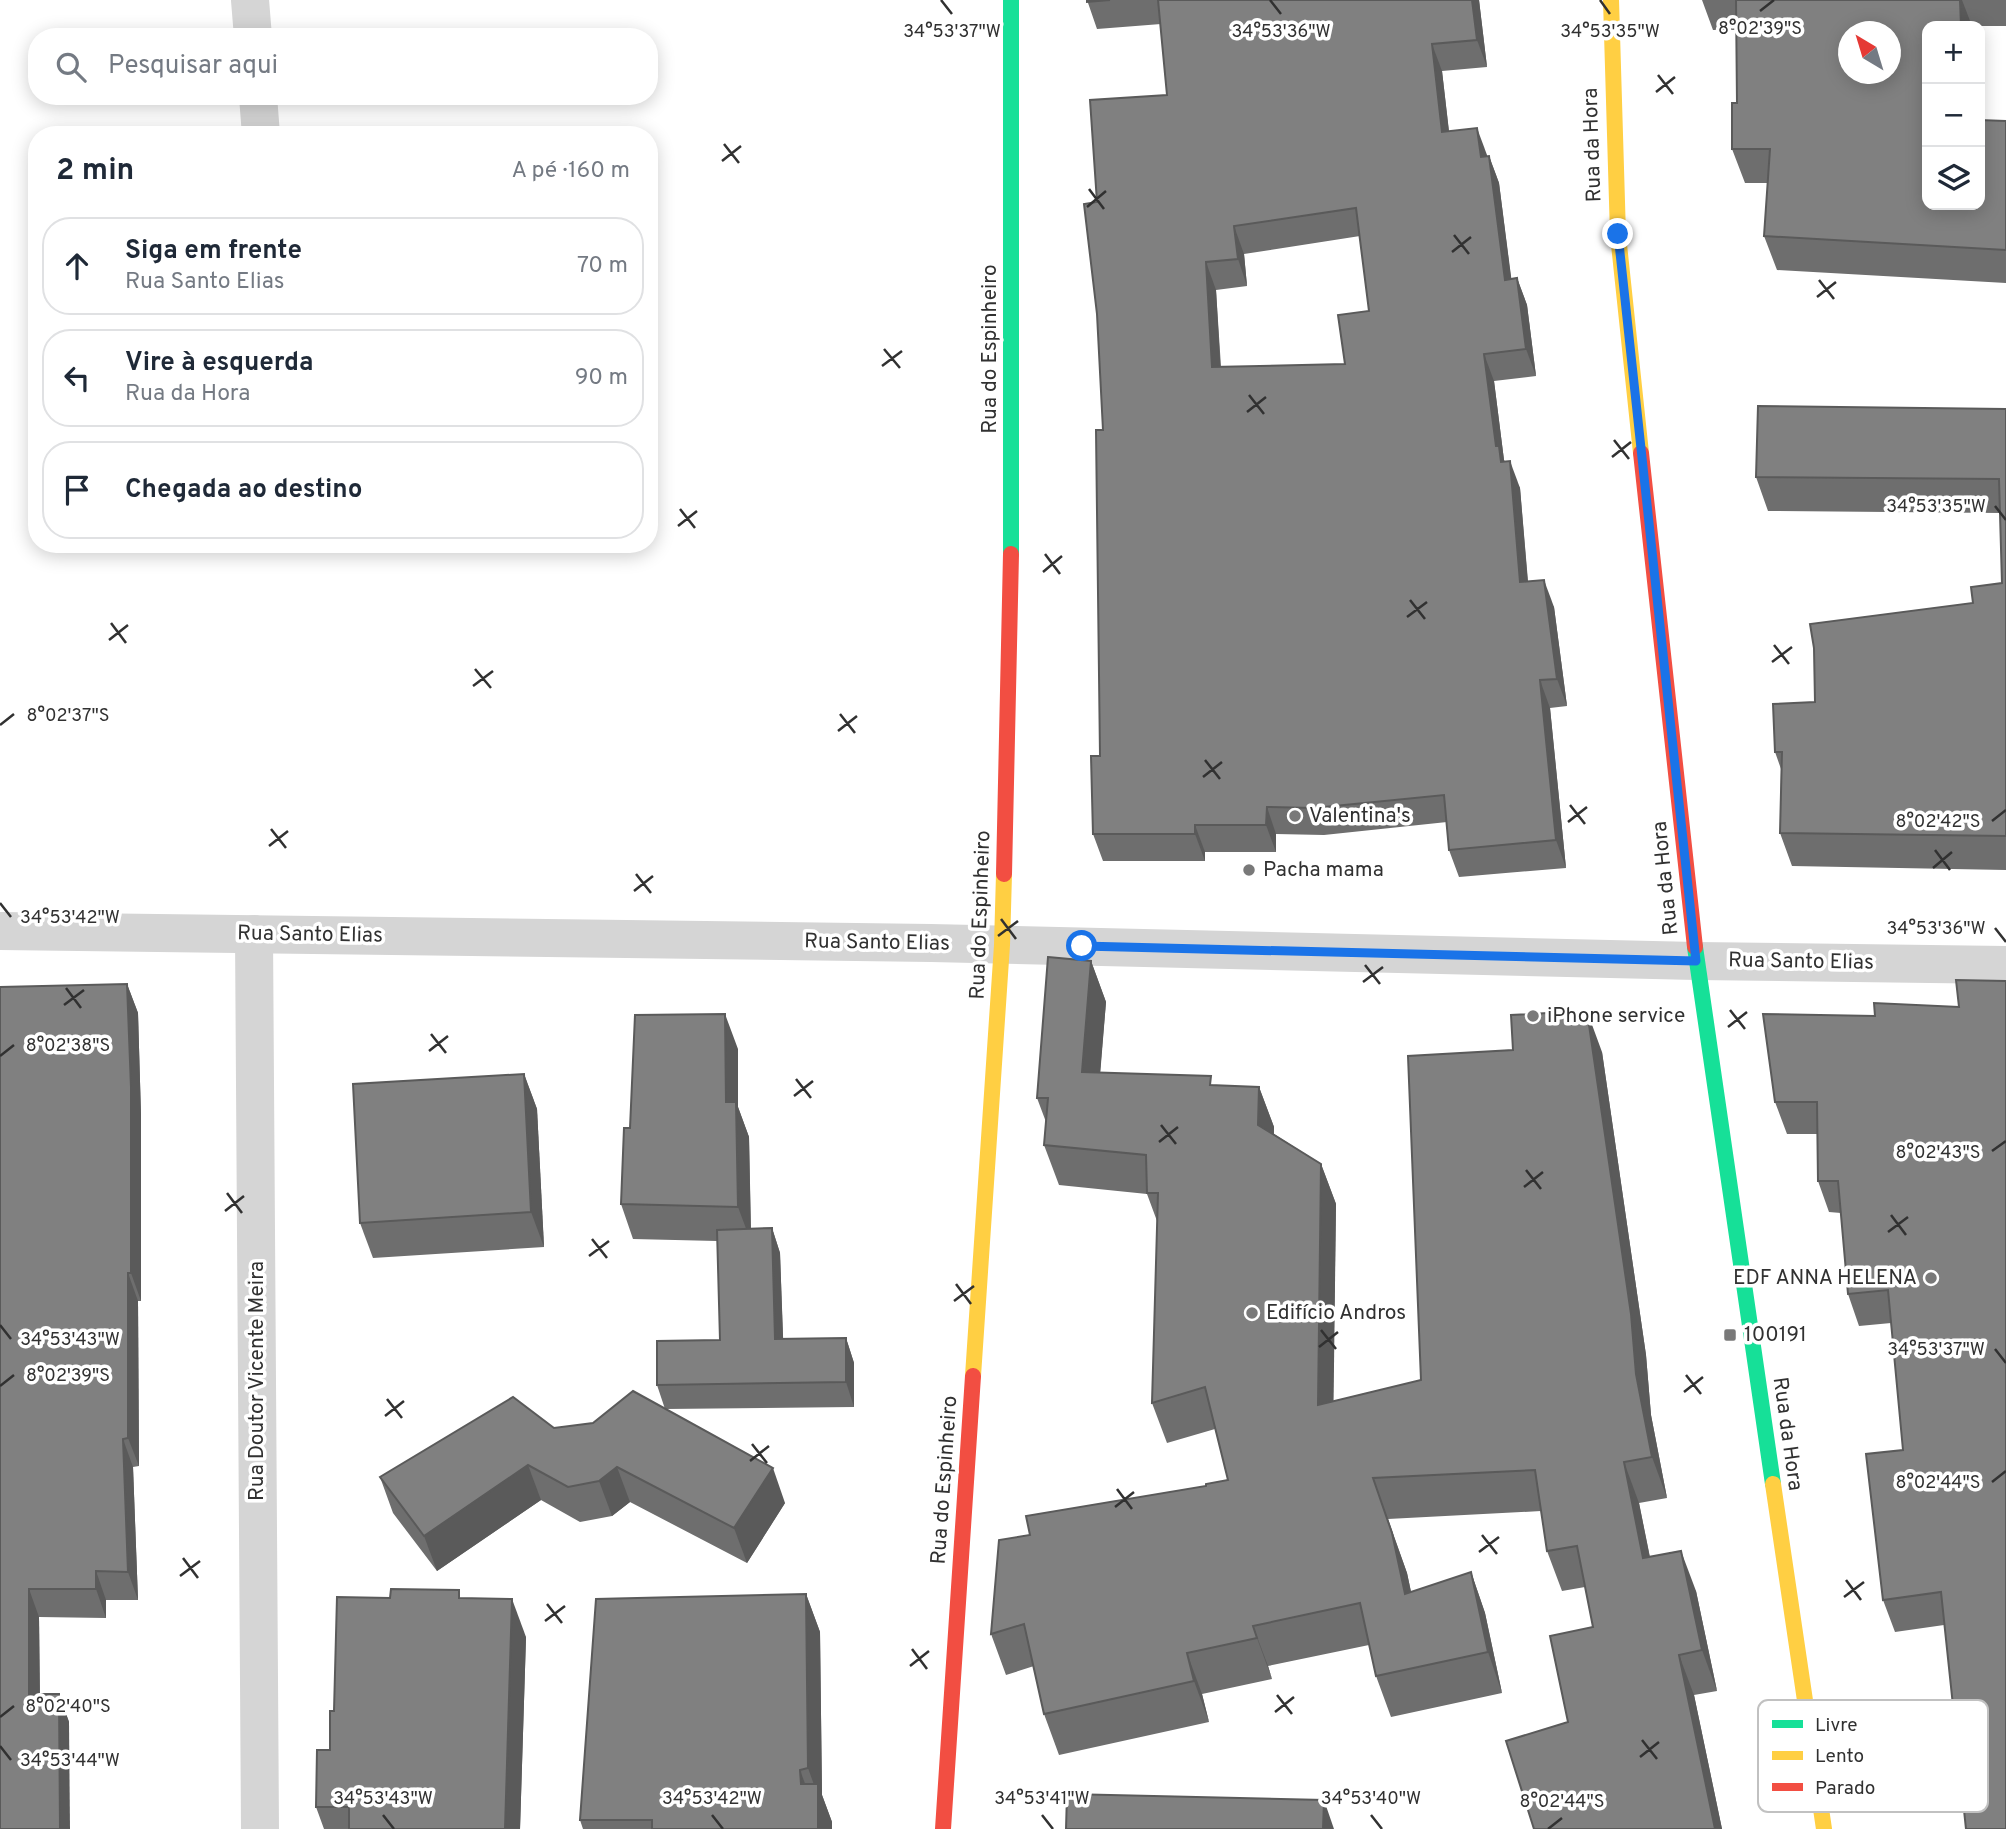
<!DOCTYPE html>
<html lang="pt">
<head>
<meta charset="utf-8">
<style>
	body { margin:0; font-family:Overpass,sans-serif; background:#f6f6f7; color:#1f2937 }
	.controls { position:absolute; right:21px; top:21px; display:grid; overflow:hidden; border-radius:14px; box-shadow:0 4px 18px #0003 }
	.controls button { width:63px; height:63px; display:grid; place-items:center; padding:0; border:0; border-bottom:2px solid #e0e1e3; background:#fff; color:#1f2937; font:35px sans-serif }
	.compass { position:absolute; left:1838px; top:21px; width:63px; height:63px; border-radius:50%; background:#fff; box-shadow:0 4px 18px #0003; rotate:322deg }
	.stop { position:absolute; width:21px; height:21px; margin:-16px; border:5px solid #1a73e8; border-radius:50%; background:#fff }
	.stop.end { background:#1a73e8; border-color:#fff; box-shadow:0 2px 7px #0008 }
	.list { margin:0; padding:0; list-style:none }
	h2 { display:flex; justify-content:space-between; align-items:center; height:91px; margin:0; padding:0 28px; font-size:30px }
	h2 small { font-size:23px; font-weight:400; color:#747a83 }
	.list li { display:grid; grid-template-columns:46px 1fr auto; gap:21px; align-items:center; box-sizing:border-box; height:98px; margin:0 14px 14px; padding:0 14px; border:2px solid #e0e1e3; border-radius:28px }
	.list b { display:block; font-size:26px; white-space:nowrap }
	.list p { margin:0; font-size:23px; white-space:nowrap; color:#747a83 }
	.list em { font-size:23px; font-style:normal; color:#747a83 }
	.icon { flex:none; width:38px; height:38px; fill:none; stroke:currentColor; stroke-width:2; stroke-linecap:round; stroke-linejoin:round }
	.map { position:relative; flex:none; width:2006px; height:1829px; overflow:hidden }
	.search { position:absolute; background:#fff; box-shadow:0 4px 18px #0003; left:28px; top:28px; width:630px; height:77px; display:flex; align-items:center; gap:18px; box-sizing:border-box; padding:0 24px; border-radius:28px; color:#747a83; font-size:26px }
	.panel { position:absolute; background:#fff; box-shadow:0 4px 18px #0003; left:28px; top:126px; width:630px; height:427px; border-radius:28px }
	.map>svg:first-child { display:block }
	.lines { fill:none; stroke-linecap:round; stroke-linejoin:round }
	.street { stroke:#d5d5d5; stroke-width:38 }
	.fast { stroke:#16e098; stroke-width:16 }
	.slow { stroke:#ffcf43; stroke-width:16 }
	.jam { stroke:#f24e42; stroke-width:16 }
	.wall { fill:#6e6e6e; fill-rule:evenodd }
	.shaded-wall { fill:#5a5a5a }
	.building { fill:#808080; stroke:#5a5a5a; stroke-width:2; fill-rule:evenodd }
	.route { stroke:#1a73e8; stroke-width:9 }
	.ticks { fill:none; stroke:#313131; stroke-width:2.5 }
	.poi-dot { fill:#797979; stroke:#fff; stroke-width:2.5 }
	.labels { text-anchor:middle; dominant-baseline:central; stroke-width:7; stroke-linejoin:round; paint-order:stroke }
	.street-label { font-size:21px; fill:#313131; stroke:#fff }
	.poi-label { font-size:21px; fill:#313131; stroke:#fff; text-anchor:start }
	.key { fill:#fff; stroke:#c1c1c1; stroke-width:2 }
	.key-label { font-size:19px; fill:#313131 }
	.ticks-label { font-size:18px; text-anchor:middle; fill:#313131; stroke:#fff; stroke-width:7; stroke-linejoin:round; paint-order:stroke }
</style>
</head>
<body>
<div class="map">
<svg width="2006" height="1829" viewBox="0 0 2006 1829">
	<rect width="100%" height="100%" fill="#fff"/>
	<g class="lines">
		<g class="street">
			<polyline points="250,0 253,37"/>
			<polyline points="258,96 261,135"/>
			<polyline points="0,931 931,943 1696,961 2006,965"/>
			<polyline points="254,934 260,1829"/>
		</g>
		<g class="fast">
			<polyline points="1011,0 1011,554"/>
			<polyline points="1695,947 1773,1484"/>
		</g>
		<g class="slow">
			<polyline points="1611,0 1618,235 1641,453"/>
			<polyline points="973,1376 1002,945 1004,874"/>
			<polyline points="1773,1484 1824,1829"/>
		</g>
		<g class="jam">
			<polyline points="1641,453 1695,947"/>
			<polyline points="1004,874 1011,554"/>
			<polyline points="943,1829 973,1376"/>
		</g>
	</g>
	<g class="wall">
		<path d="M1087 0H1479L1487 67 1442 71 1449 131 1487 156H1489L1499 183 1511 279 1517 278 1527 305 1536 376 1494 381 1504 460 1520 488 1528 581 1554 607 1567 706 1550 708 1566 868 1459 877 1449 850 1447 822 1324 835 1276 834V852H1205V861H1103L1093 834 1100 756 1103 430 1097 202 1167 95 1161 24 1097 29ZM1360 236 1369 311 1345 364 1221 367 1216 290 1247 286 1244 254Z"/>
		<polygon points="1702,0 2006,0 2006,26 1927,26 1927,205 2006,121 2006,283 1777,270 1764,236 1768,183 1745,183 1732,149 1737,103 1736,30 1713,30"/>
		<polygon points="2006,409 2006,870 1792,866 1780,833 1781,769 1775,752 1815,702 1973,603 2002,583 2000,513 1768,511 1756,477"/>
		<polygon points="1091,961 1106,1002 1100,1072 1214,1085 1259,1087 1274,1127 1274,1134 1321,1164 1336,1204 1333,1401 1421,1380 1602,1052 1646,1355 1651,1415 1667,1498 1639,1503 1650,1557 1696,1591 1717,1691 1694,1695 1722,1829 1534,1829 1568,1722 1593,1627 1585,1587 1562,1591 1547,1551 1541,1511 1388,1519 1407,1573 1411,1592 1471,1572 1485,1613 1502,1693 1391,1717 1376,1676 1369,1645 1268,1666 1272,1679 1202,1694 1209,1722 1059,1755 1044,1714 1034,1666 1006,1675 991,1634 1030,1535 1206,1486 1228,1480 1215,1429 1167,1443 1152,1403 1157,1221 1147,1194 1059,1185 1044,1145 1046,1122 1037,1098"/>
		<polygon points="2006,981 1944,1625 1895,1632 1883,1600 1903,1450 1891,1323 1859,1326 1848,1294 1841,1213 1829,1212 1818,1181 1817,1134 1787,1134 1775,1102 1875,1016 1959,1007"/>
		<polygon points="127,984 138,1013 141,1115 141,1301 138,1301 139,1466 133,1467 138,1600 106,1600 106,1618 39,1617 40,1694 59,1694 69,1722 0,1829 0,987"/>
		<polygon points="738,1049 738,1107 749,1137 751,1229 772,1228 780,1253 783,1339 846,1338 854,1363 854,1407 665,1409 657,1385 720,1340 717,1241 633,1239 621,1204 630,1128"/>
		<polygon points="524,1074 537,1109 544,1247 373,1258 360,1223"/>
		<polygon points="554,1428 785,1503 747,1563 630,1502 612,1516 580,1522 541,1500 437,1571 393,1513 380,1477"/>
		<polygon points="806,1594 820,1632 822,1795 832,1822 832,1829 583,1829 580,1820"/>
		<polygon points="390,1598 462,1598 526,1637 520,1829 324,1829 316,1807 330,1750 334,1711"/>
	</g>
	<g class="shaded-wall">
		<polygon points="1472,0 1479,0 1487,67 1477,40"/>
		<polygon points="1960,0 1962,0 1972,26 1961,26"/>
		<polygon points="1432,44 1442,71 1452,159 1442,132"/>
		<polygon points="1477,128 1487,155 1490,184 1481,157"/>
		<polygon points="1489,156 1499,183 1515,307 1505,280"/>
		<polygon points="1234,226 1244,254 1247,286 1238,259"/>
		<polygon points="1206,262 1216,290 1222,394 1212,367"/>
		<polygon points="1517,278 1527,305 1536,376 1526,349"/>
		<polygon points="1484,354 1494,381 1504,460 1509,473 1501,462 1496,446"/>
		<polygon points="1510,461 1520,488 1530,609 1520,582"/>
		<polygon points="1544,580 1554,607 1567,706 1557,679"/>
		<polygon points="1540,680 1550,708 1566,868 1556,840"/>
		<polygon points="1267,807 1276,834 1276,852 1266,825"/>
		<polygon points="1195,825 1205,852 1205,861 1195,834"/>
		<polygon points="1091,961 1106,1002 1097,1113 1082,1072"/>
		<polygon points="127,984 138,1013 141,1115 141,1301 131,1273"/>
		<polygon points="1587,1011 1602,1052 1646,1355 1651,1415 1667,1498 1652,1457 1636,1374"/>
		<polygon points="725,1014 738,1049 738,1107 749,1137 751,1242 738,1207 726,1102"/>
		<polygon points="524,1074 537,1109 544,1247 531,1212"/>
		<polygon points="1259,1087 1274,1127 1273,1165 1258,1125"/>
		<polygon points="1321,1164 1336,1204 1333,1446 1318,1405"/>
		<polygon points="772,1228 780,1253 784,1363 775,1339"/>
		<polygon points="128,1273 138,1301 139,1466 128,1438"/>
		<polygon points="846,1338 854,1363 854,1407 846,1382"/>
		<polygon points="123,1439 133,1467 138,1600 128,1572"/>
		<polygon points="1624,1462 1639,1503 1658,1599 1643,1558"/>
		<polygon points="528,1465 541,1500 437,1571 424,1536"/>
		<polygon points="617,1467 630,1502 612,1516 599,1481"/>
		<polygon points="773,1468 785,1503 747,1563 734,1528"/>
		<polygon points="1373,1478 1407,1573 1420,1634 1405,1594"/>
		<polygon points="1681,1551 1696,1591 1717,1691 1702,1650"/>
		<polygon points="96,1571 106,1600 106,1618 96,1589"/>
		<polygon points="1471,1572 1485,1613 1502,1693 1488,1652"/>
		<polygon points="29,1589 39,1617 40,1722 29,1694"/>
		<polygon points="806,1594 820,1632 822,1795 832,1822 832,1829 818,1829 818,1796 808,1768"/>
		<polygon points="512,1599 526,1637 520,1829 505,1829"/>
		<polygon points="1253,1626 1268,1666 1272,1679 1257,1638"/>
		<polygon points="1187,1653 1202,1694 1209,1722 1194,1681"/>
		<polygon points="1679,1655 1694,1695 1722,1829 1715,1829"/>
		<polygon points="59,1694 69,1722 70,1829 60,1829"/>
		<polygon points="800,1770 814,1808 801,1784"/>
		<polygon points="1324,1800 1334,1829 1323,1829"/>
	</g>
	<g class="building">
		<polygon points="1087,0 1110,0 1087,2"/>
		<path d="M1158 0H1472L1477 40 1432 44 1442 132 1477 128 1481 157 1489 156 1505 280 1517 278 1526 349 1484 354 1496 446H1499L1501 462 1510 461 1520 582 1544 580 1557 679 1540 680 1556 840 1449 850 1444 795 1314 808 1267 807 1266 825H1195V834H1093L1091 756H1100L1096 430H1103L1097 314 1084 204 1097 202 1090 100 1167 95ZM1356 208 1369 311 1338 315 1345 364 1212 367 1206 262 1238 259 1234 226Z"/>
		<path d="M1736 0H1960L1961 26H1927V205H1980V120L2006 121V250L1764 236 1770 149H1732V103H1737ZM1849 32H1891V74H1849Z"/>
		<polygon points="1758,406 2006,409 2006,836 1780,833 1782,752 1775,752 1773,704 1815,702 1814,648 1810,624 1973,603 1971,587 2002,583 1999,479 1756,477"/>
		<polygon points="1048,957 1091,961 1082,1072 1211,1076 1210,1085 1259,1087 1258,1125 1321,1164 1318,1405 1421,1380 1408,1056 1513,1050 1511,1015 1587,1011 1631,1314 1636,1374 1652,1457 1624,1462 1643,1558 1681,1551 1702,1650 1679,1655 1715,1829 1534,1829 1506,1741 1568,1722 1550,1636 1593,1627 1577,1546 1547,1551 1535,1470 1373,1478 1392,1533 1405,1594 1471,1572 1488,1652 1376,1676 1360,1603 1253,1626 1257,1638 1187,1653 1194,1681 1044,1714 1024,1624 991,1634 999,1540 1030,1535 1026,1516 1206,1486 1206,1484 1228,1480 1205,1387 1152,1403 1158,1193 1147,1193 1146,1155 1044,1145 1048,1098 1037,1098"/>
		<polygon points="1956,980 2006,981 2006,1829 1966,1829 1941,1592 1883,1600 1866,1454 1903,1450 1888,1290 1848,1294 1838,1181 1818,1181 1817,1102 1775,1102 1763,1014 1875,1016 1874,1003 1959,1007"/>
		<polygon points="127,984 131,1087 131,1273 128,1273 128,1438 123,1439 128,1572 96,1571 96,1589 29,1589 29,1694 59,1694 60,1829 0,1829 0,987"/>
		<polygon points="725,1014 726,1102 736,1102 738,1207 621,1204 624,1128 630,1128 635,1015"/>
		<polygon points="524,1074 531,1212 360,1223 353,1084"/>
		<polygon points="772,1228 775,1339 846,1338 846,1382 657,1385 657,1341 720,1340 717,1230"/>
		<polygon points="633,1391 773,1468 734,1528 617,1467 599,1481 568,1487 528,1465 424,1536 380,1477 513,1397 554,1428 593,1423"/>
		<polygon points="391,1589 459,1590 459,1598 512,1599 505,1829 349,1829 349,1807 316,1807 317,1750 330,1750 330,1711 334,1711 337,1597 390,1598"/>
		<polygon points="806,1594 808,1768 800,1770 801,1784 818,1784 818,1829 652,1829 652,1820 580,1820 596,1599"/>
		<polygon points="1067,1794 1324,1800 1323,1829 1066,1829"/>
	</g>
	<g class="lines">
		<polyline class="route" points="1082,946 1696,961 1618,234"/>
	</g>
	<path class="ticks" d="M941 0 952 14M1270 0 1281 14M1600 0 1610 14M1760 11 1774 0M1658 75 1673 94M1656 92 1675 77M724 144 739 163M722 161 741 146M1089 189 1104 209M1087 207 1106 191M1454 235 1469 254M1452 252 1471 237M1819 280 1834 299M1817 297 1836 282M884 349 900 368M882 366 902 351M1249 395 1264 414M1247 412 1266 397M1614 440 1629 459M1612 457 1631 442M1995 506 2006 520M680 509 695 528M678 526 697 511M1045 554 1060 574M1043 572 1062 556M1410 600 1425 619M1407 617 1427 602M111 623 126 643M109 640 128 625M1774 645 1789 664M1772 662 1792 647M475 669 491 688M473 686 493 671M840 714 855 733M0 725 14 714M838 731 857 716M1205 760 1220 779M1203 777 1222 762M1570 805 1585 824M1992 821 2006 810M1568 822 1587 807M271 829 286 848M269 846 288 831M1935 850 1950 870M1933 868 1952 852M636 874 651 893M634 891 653 876M0 903 11 917M1001 919 1016 939M1995 928 2006 942M998 936 1018 921M1365 965 1380 984M1363 982 1383 967M66 988 81 1008M64 1005 84 990M1730 1010 1745 1029M1728 1027 1747 1012M431 1034 446 1053M429 1051 448 1036M0 1056 14 1045M796 1079 811 1098M794 1096 813 1081M1161 1125 1176 1144M1159 1142 1178 1127M1992 1151 2006 1141M1526 1170 1541 1189M1524 1187 1543 1172M227 1193 242 1213M225 1211 244 1196M1891 1215 1906 1235M1888 1232 1908 1217M592 1239 607 1258M589 1256 609 1241M956 1284 971 1304M954 1301 974 1286M0 1325 11 1339M1321 1330 1336 1349M1319 1347 1338 1332M1995 1349 2006 1363M1686 1375 1701 1394M0 1386 14 1375M1684 1392 1703 1377M387 1399 402 1418M385 1416 404 1401M752 1444 767 1463M750 1461 769 1446M1992 1482 2006 1471M1117 1489 1132 1509M1115 1507 1134 1492M1482 1535 1497 1554M1479 1552 1499 1537M183 1558 198 1578M180 1576 200 1561M1846 1580 1861 1600M1844 1597 1864 1582M547 1604 562 1623M545 1621 565 1606M912 1649 927 1669M910 1666 929 1651M1277 1695 1292 1714M1275 1712 1294 1697M0 1717 14 1706M1642 1740 1657 1759M0 1746 11 1760M1640 1757 1659 1742M383 1815 394 1829M712 1815 723 1829M1042 1815 1053 1829M1371 1815 1382 1829M1548 1829 1562 1818"/>
	<g class="poi-dot">
		<circle cx="1295" cy="816" r="7"/>
		<circle cx="1249" cy="870" r="7"/>
		<circle cx="1533" cy="1016" r="7"/>
		<circle cx="1931" cy="1278" r="7"/>
		<circle cx="1252" cy="1313" r="7"/>
		<rect x="1723" y="1328" width="14" height="14" rx="3.5"/>
	</g>
	<g class="labels">
		<g class="street-label">
			<text transform="translate(1593 145) rotate(-92)">Rua da Hora</text>
			<text transform="translate(990 349) rotate(-90)">Rua do Espinheiro</text>
			<text transform="translate(1666 878) rotate(-96)">Rua da Hora</text>
			<text transform="translate(981 915) rotate(-88)">Rua do Espinheiro</text>
			<text transform="translate(310 935) rotate(1)">Rua Santo Elias</text>
			<text transform="translate(877 943) rotate(1)">Rua Santo Elias</text>
			<text transform="translate(1801 962) rotate(1)">Rua Santo Elias</text>
			<text transform="translate(257 1381) rotate(-90)">Rua Doutor Vicente Meira</text>
			<text transform="translate(1787 1434) rotate(82)">Rua da Hora</text>
			<text transform="translate(945 1480) rotate(-86)">Rua do Espinheiro</text>
		</g>
		<g class="poi-label">
			<text x="1309" y="816">Valentina's</text>
			<text x="1263" y="870">Pacha mama</text>
			<text x="1547" y="1016">iPhone service</text>
			<text x="1917" y="1278" text-anchor="end">EDF ANNA HELENA</text>
			<text x="1266" y="1313">Edifício Andros</text>
			<text x="1744" y="1335">100191</text>
		</g>
	</g>
	<rect x="1758" y="1700" width="230" height="112" rx="10" class="key"/>
	<rect x="1772" y="1720" width="31" height="8" fill="#16e098"/>
	<rect x="1772" y="1751" width="31" height="9" fill="#ffcf43"/>
	<rect x="1772" y="1783" width="31" height="8" fill="#f24e42"/>
	<g class="key-label">
		<text x="1815" y="1731">Livre</text>
		<text x="1815" y="1762">Lento</text>
		<text x="1815" y="1794">Parado</text>
	</g>
	<g class="ticks-label">
		<text x="1760" y="34">8°02'39"S</text>
		<text x="1281" y="37">34°53'36"W</text>
		<text x="952" y="37">34°53'37"W</text>
		<text x="1610" y="37">34°53'35"W</text>
		<text x="1936" y="512">34°53'35"W</text>
		<text x="68" y="721">8°02'37"S</text>
		<text x="1938" y="827">8°02'42"S</text>
		<text x="70" y="923">34°53'42"W</text>
		<text x="1936" y="934">34°53'36"W</text>
		<text x="68" y="1051">8°02'38"S</text>
		<text x="1938" y="1158">8°02'43"S</text>
		<text x="70" y="1345">34°53'43"W</text>
		<text x="1936" y="1355">34°53'37"W</text>
		<text x="68" y="1381">8°02'39"S</text>
		<text x="1938" y="1488">8°02'44"S</text>
		<text x="68" y="1712">8°02'40"S</text>
		<text x="70" y="1766">34°53'44"W</text>
		<text x="383" y="1804">34°53'43"W</text>
		<text x="712" y="1804">34°53'42"W</text>
		<text x="1042" y="1804">34°53'41"W</text>
		<text x="1371" y="1804">34°53'40"W</text>
		<text x="1562" y="1807">8°02'44"S</text>
	</g>
</svg>
<div class="controls">
<button>+</button>
<button>−</button>
<button><svg class="icon" aria-label="layers" viewBox="0 0 24 24"><path d="M12 4l9 5-9 5-9-5zM3 14l9 5 9-5"/></svg></button>
</div>
<svg class="compass" viewBox="-18 -18 36 36"><path d="M0-13l5 13h-10z" fill="#e53935"/><path d="M0 13l5-13h-10z" fill="#747a83"/></svg>
<div class="stop" style="left:1082px;top:946px"></div>
<div class="stop end" style="left:1618px;top:234px"></div>
<div class="search"><svg class="icon" aria-label="search" viewBox="0 0 24 24"><circle cx="10" cy="10" r="6"/><path d="M15 15l6 6"/></svg>Pesquisar aqui</div>
<section class="panel">
<h2>2 min<small>A pé · 160 m</small></h2>
<ul class="list">
<li><svg class="icon" aria-label="ahead" viewBox="0 0 24 24"><path d="M12 20V5M6 11l6-6 6 6"/></svg><div><b>Siga em frente</b><p>Rua Santo Elias</p></div><em>70 m</em></li>
<li><svg class="icon" aria-label="left" viewBox="0 0 24 24"><path d="M17 20v-9H6M10 6l-5 5 5 5"/></svg><div><b>Vire à esquerda</b><p>Rua da Hora</p></div><em>90 m</em></li>
<li><svg class="icon" aria-label="arrive" viewBox="0 0 24 24"><path d="M6 21V4h12l-3 4 3 4H6"/></svg><div><b>Chegada ao destino</b></div></li>
</ul>
</section>
</div>
</body>
</html>
